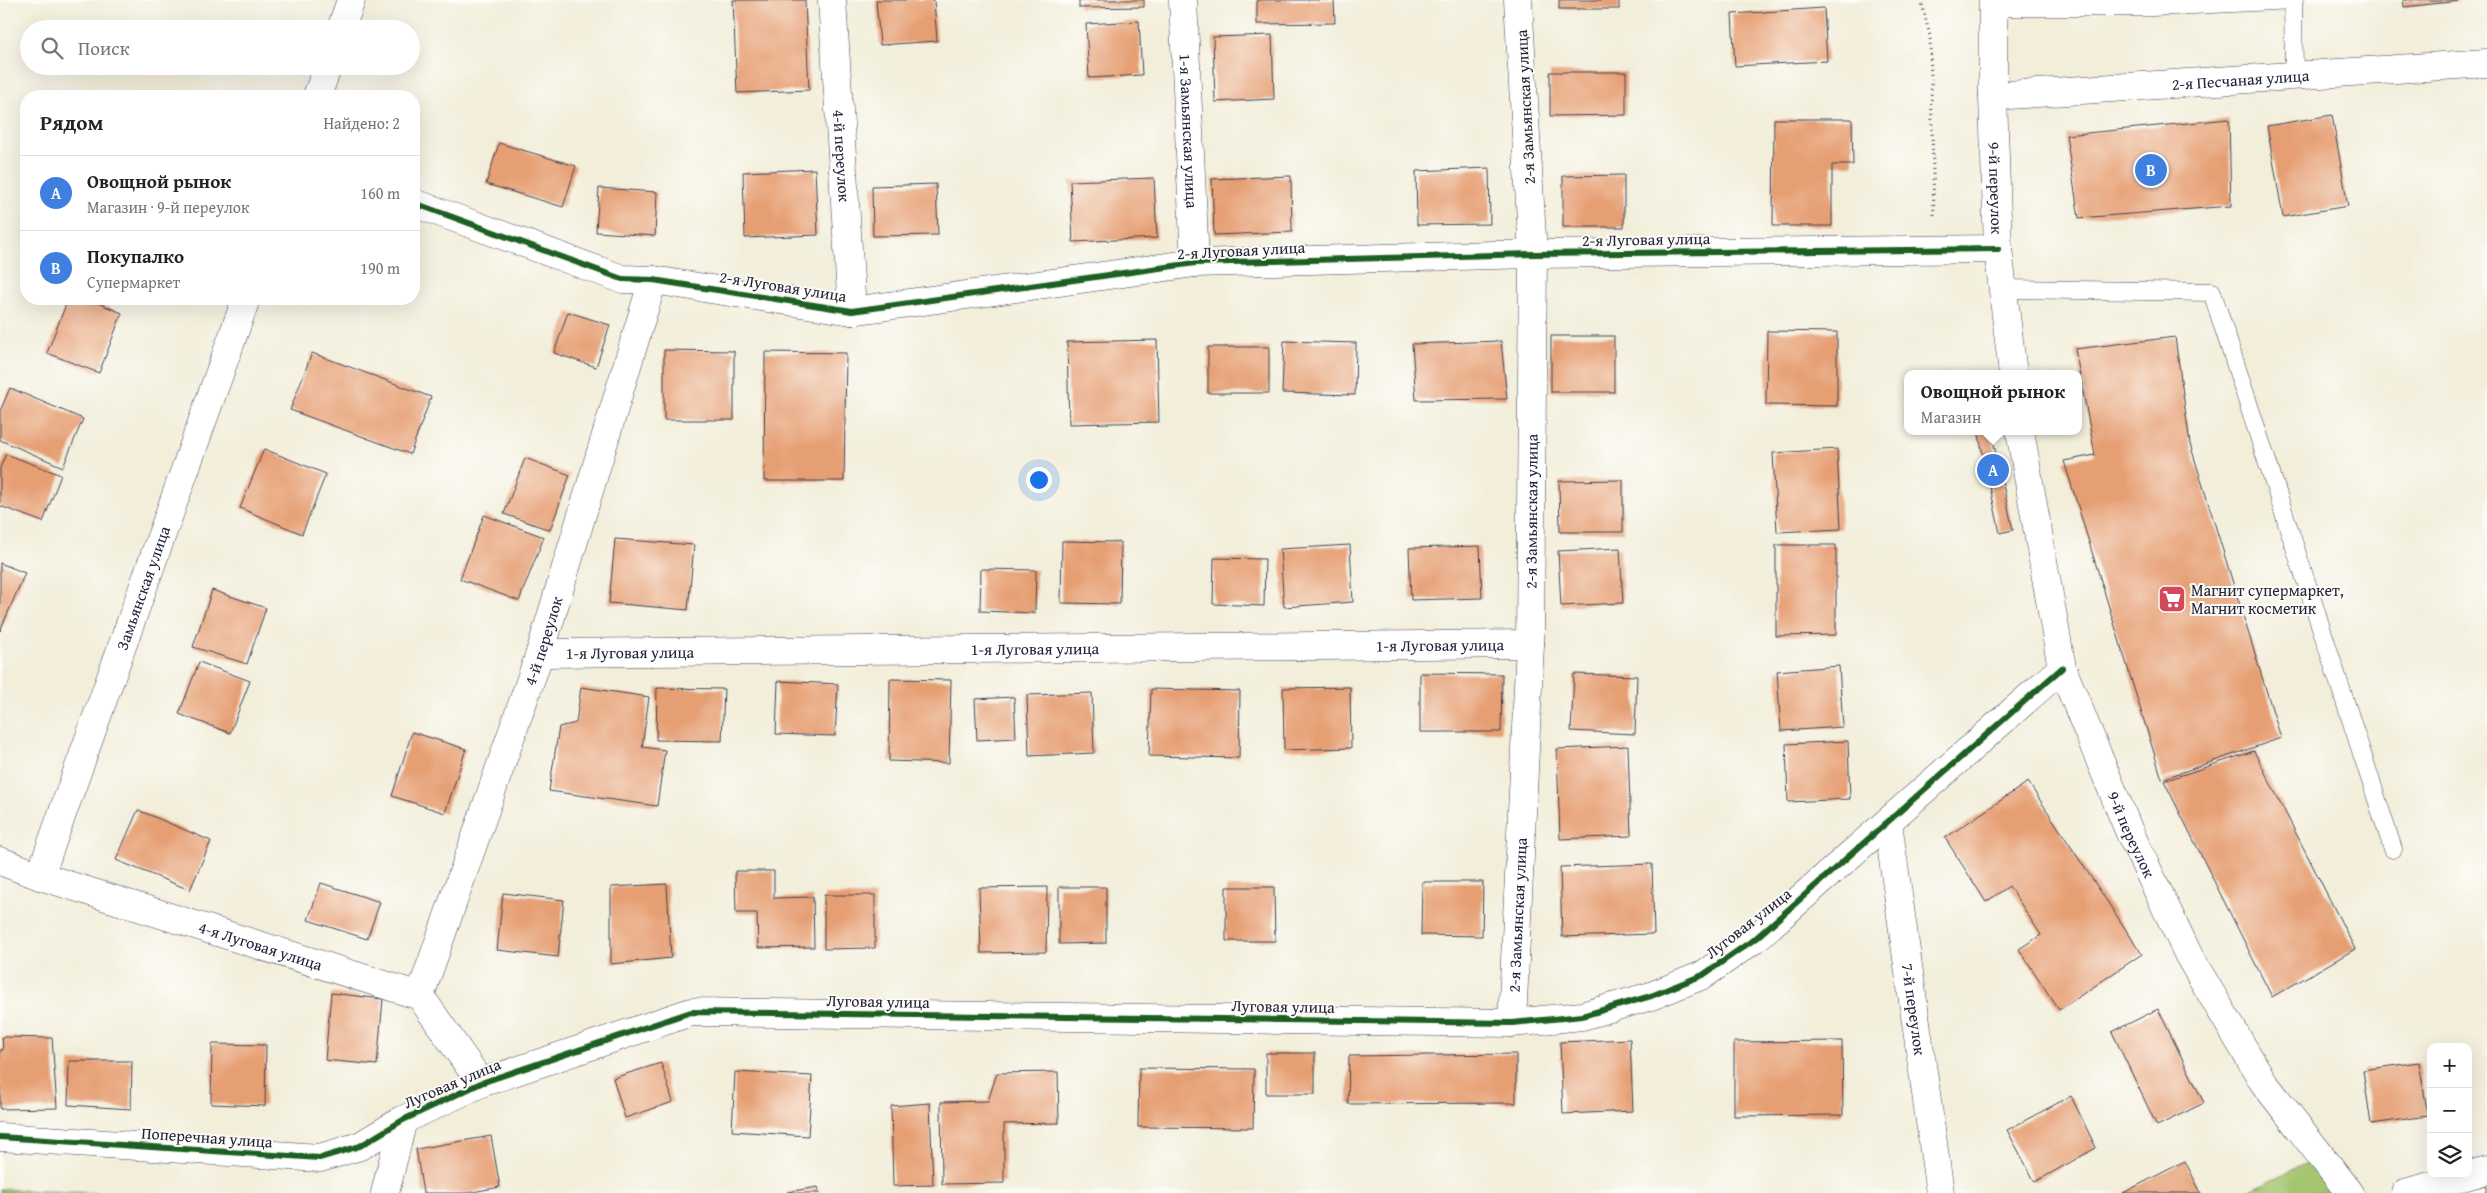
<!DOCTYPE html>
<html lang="ru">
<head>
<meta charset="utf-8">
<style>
	body { margin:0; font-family:"Gentium Book Plus",serif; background:#f6f6f6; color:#222 }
	.controls { position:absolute; right:15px; bottom:15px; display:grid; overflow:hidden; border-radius:10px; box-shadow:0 5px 20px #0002 }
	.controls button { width:45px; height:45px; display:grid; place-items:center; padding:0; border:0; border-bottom:1px solid #e0e0e0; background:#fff; color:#222; font:25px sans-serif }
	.you { position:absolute; left:1038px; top:479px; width:18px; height:18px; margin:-12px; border:4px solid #fff; border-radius:50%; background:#1a73e8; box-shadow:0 0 0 8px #1a73e833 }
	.badge { display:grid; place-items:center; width:32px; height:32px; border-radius:50%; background:#d1495b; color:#fff; font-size:16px; font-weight:700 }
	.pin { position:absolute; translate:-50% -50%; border:2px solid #fff; box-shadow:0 1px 5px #0006 }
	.popup { position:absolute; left:1904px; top:370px; width:178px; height:65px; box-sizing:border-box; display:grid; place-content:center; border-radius:10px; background:#fff; filter:drop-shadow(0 1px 4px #0005); font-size:16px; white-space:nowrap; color:#767676 }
	.popup b { font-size:19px; color:#222 }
	.popup::after { content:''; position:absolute; left:50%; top:100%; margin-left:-10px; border:10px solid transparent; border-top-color:#fff }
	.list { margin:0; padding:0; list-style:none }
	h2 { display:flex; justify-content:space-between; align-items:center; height:65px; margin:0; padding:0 20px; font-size:21px }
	h2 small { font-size:16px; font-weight:400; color:#767676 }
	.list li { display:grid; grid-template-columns:32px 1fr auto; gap:15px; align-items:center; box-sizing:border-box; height:75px; padding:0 20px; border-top:1px solid #e0e0e0 }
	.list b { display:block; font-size:19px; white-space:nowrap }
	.list p { margin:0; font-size:16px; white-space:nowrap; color:#767676 }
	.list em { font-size:16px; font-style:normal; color:#767676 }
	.icon { flex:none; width:28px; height:28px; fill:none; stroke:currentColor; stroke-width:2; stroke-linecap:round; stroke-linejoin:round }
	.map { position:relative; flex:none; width:2487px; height:1193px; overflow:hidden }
	.search { position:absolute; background:#fff; box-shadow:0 5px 20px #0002; left:20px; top:20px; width:400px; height:55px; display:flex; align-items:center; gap:12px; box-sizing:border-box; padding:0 18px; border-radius:28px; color:#767676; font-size:19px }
	.panel { position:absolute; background:#fff; box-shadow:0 5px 20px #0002; left:20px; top:90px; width:400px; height:215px; border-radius:20px }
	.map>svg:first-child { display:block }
	.green { fill:#a5c66f; stroke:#647455 }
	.building { fill:#e69f73 }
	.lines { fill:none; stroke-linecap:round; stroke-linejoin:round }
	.lane-casing { stroke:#414153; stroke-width:19 }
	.street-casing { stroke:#414153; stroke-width:29 }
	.secondary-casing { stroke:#414153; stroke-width:29 }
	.path { stroke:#414153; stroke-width:3; stroke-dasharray:1 4; stroke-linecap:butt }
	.lane { stroke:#fff; stroke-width:18 }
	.street { stroke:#fff; stroke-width:28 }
	.secondary { stroke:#fff; stroke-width:28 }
	.cycleway-casing { stroke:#fdfcf7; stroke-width:9 }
	.cycleway { stroke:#1b5e20; stroke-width:6 }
	.labels { text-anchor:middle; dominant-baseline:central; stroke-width:4; stroke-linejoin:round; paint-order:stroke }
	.street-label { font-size:16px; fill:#22223b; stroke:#fdfcf7 }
	.poi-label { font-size:16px; fill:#22223b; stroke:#fdfcf7; text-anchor:start }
</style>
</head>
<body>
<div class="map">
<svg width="2487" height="1193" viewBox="0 0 2487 1193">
	<rect width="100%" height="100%" fill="#fdfcf7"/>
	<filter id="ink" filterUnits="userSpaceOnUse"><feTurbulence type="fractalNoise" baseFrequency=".02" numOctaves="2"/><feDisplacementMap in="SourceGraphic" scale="10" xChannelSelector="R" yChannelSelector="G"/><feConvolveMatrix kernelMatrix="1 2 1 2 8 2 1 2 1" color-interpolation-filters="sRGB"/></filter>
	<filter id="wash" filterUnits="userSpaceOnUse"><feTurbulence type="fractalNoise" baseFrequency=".0096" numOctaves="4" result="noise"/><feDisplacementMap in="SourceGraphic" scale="20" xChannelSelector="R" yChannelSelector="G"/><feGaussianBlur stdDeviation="1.12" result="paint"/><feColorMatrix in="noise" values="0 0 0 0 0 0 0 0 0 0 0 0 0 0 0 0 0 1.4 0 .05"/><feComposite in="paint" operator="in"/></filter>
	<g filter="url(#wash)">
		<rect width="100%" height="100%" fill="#f2eeda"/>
		<g class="green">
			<polygon points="2326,1153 2343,1193 2247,1193"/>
			<polygon points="0,1189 96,1193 0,1193"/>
		</g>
		<g id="blocks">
			<g class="building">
				<polygon points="733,0 805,0 809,90 737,93"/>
				<polygon points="876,0 934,0 937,41 880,45"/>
				<polygon points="1079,0 1144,0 1144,7 1079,8"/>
				<polygon points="1257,0 1334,0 1335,23 1257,24"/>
				<rect x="1559" y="0" width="60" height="9"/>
				<polygon points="2403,0 2460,0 2460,1 2404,7"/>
				<polygon points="1824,8 1827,61 1735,66 1732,14"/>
				<polygon points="1139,21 1142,75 1089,78 1086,24"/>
				<polygon points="1272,35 1274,99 1215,102 1213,37"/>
				<polygon points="1550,72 1626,72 1626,115 1550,116"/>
				<polygon points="2332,115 2348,206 2283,217 2267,126"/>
				<polygon points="1774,119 1852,119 1853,165 1832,165 1832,226 1773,226"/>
				<polygon points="2229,119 2231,206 2079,218 2066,135"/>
				<polygon points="499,143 576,166 563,207 486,184"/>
				<polygon points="1489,168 1490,224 1417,225 1416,171"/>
				<polygon points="815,169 818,235 745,238 743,172"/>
				<polygon points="1624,175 1624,227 1563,227 1563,176"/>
				<polygon points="1291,176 1292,232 1214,235 1212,179"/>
				<polygon points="1154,178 1157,238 1073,242 1070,181"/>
				<polygon points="936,184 938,235 873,236 872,186"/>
				<polygon points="599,188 657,192 655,236 596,232"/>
				<polygon points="68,299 88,299 122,313 99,373 47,353"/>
				<polygon points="568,312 610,325 596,367 554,353"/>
				<polygon points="1767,331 1837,332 1837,406 1766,405"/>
				<rect x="1551" y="336" width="63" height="56"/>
				<polygon points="2175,337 2190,444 2281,738 2162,779 2064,461 2095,455 2075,349"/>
				<polygon points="1157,340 1159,422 1069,424 1067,342"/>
				<polygon points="1284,341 1356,343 1355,395 1282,393"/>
				<polygon points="1501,341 1507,399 1416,400 1412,344"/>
				<rect x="1208" y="347" width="61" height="46"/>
				<polygon points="664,350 734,351 734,420 664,420"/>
				<polygon points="765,352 846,353 844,481 764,481"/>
				<polygon points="312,353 431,397 410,454 290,410"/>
				<polygon points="10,388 83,419 63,467 0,440 0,411"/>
				<polygon points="1978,431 1991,431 2013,530 2000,533"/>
				<polygon points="264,449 326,474 302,534 240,508"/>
				<polygon points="1837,449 1841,529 1777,532 1773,453"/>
				<polygon points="6,454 61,475 43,522 0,506 0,468"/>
				<polygon points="525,458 570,475 550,530 504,514"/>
				<polygon points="1623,480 1623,532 1560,532 1559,481"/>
				<polygon points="484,515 544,537 519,601 460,579"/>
				<polygon points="615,539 694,545 688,610 609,603"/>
				<polygon points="1062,541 1121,542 1120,604 1061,603"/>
				<polygon points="1350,545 1353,602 1284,607 1280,549"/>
				<polygon points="1776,545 1836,545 1836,635 1776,636"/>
				<polygon points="1480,546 1482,598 1411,600 1409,548"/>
				<polygon points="1620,548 1623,603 1561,606 1558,551"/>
				<polygon points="1214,558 1265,559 1264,606 1213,604"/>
				<polygon points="0,563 25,573 0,631"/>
				<polygon points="981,569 1036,570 1035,613 980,611"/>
				<polygon points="212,590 266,608 247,664 193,647"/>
				<polygon points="199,662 250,681 230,733 179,714"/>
				<polygon points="1839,666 1843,727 1781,731 1777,671"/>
				<polygon points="1420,673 1502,674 1501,732 1420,732"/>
				<polygon points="1574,674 1637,676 1635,734 1571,731"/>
				<polygon points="890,679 951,680 949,763 889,761"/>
				<polygon points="778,681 838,684 835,736 776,734"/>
				<polygon points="581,687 649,697 642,747 665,750 657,806 549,791 559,727 576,723"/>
				<polygon points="1350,687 1351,748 1284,750 1283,688"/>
				<polygon points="657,688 724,689 722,741 656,740"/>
				<polygon points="1151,689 1240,691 1239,758 1149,756"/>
				<polygon points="1092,693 1094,753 1029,756 1027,695"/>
				<polygon points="1014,697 1016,738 977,740 975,699"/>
				<polygon points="412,732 466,749 445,813 392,796"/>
				<polygon points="1848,741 1850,799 1788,802 1786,744"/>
				<polygon points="1628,746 1631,836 1560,839 1557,749"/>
				<polygon points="2254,751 2355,949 2272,997 2164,781"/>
				<polygon points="2028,782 2142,954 2059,1010 2019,949 2041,935 2009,886 1986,902 1945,838"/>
				<polygon points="138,810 211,841 190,890 116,860"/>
				<polygon points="1652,864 1654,934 1562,937 1560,867"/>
				<polygon points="735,871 774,871 774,898 813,897 814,947 758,948 757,913 736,913"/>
				<polygon points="1422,882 1483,882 1482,936 1421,935"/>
				<polygon points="321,883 380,902 367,939 308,920"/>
				<polygon points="667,884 671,958 611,964 611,887"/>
				<polygon points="1047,887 1046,952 981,953 979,888"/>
				<polygon points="1059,887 1106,887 1106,943 1059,944"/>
				<polygon points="1226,887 1274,887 1275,941 1226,941"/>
				<polygon points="503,893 564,900 558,957 497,950"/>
				<polygon points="824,895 875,895 875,948 824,949"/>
				<polygon points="331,993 383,999 377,1065 325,1060"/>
				<polygon points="2158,1009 2204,1103 2157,1126 2112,1032"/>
				<polygon points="2,1037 52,1038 57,1108 0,1109 0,1050 3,1050"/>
				<polygon points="1630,1039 1633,1111 1563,1114 1560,1042"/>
				<polygon points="1842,1041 1843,1115 1734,1116 1734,1042"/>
				<polygon points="212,1044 266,1045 265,1106 211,1104"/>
				<rect x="1266" y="1053" width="49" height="41"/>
				<polygon points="1516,1054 1516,1103 1348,1104 1349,1056"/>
				<polygon points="69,1061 132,1061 131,1109 68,1105"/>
				<polygon points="2419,1062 2428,1116 2371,1124 2363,1070"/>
				<polygon points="661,1063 673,1102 625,1118 613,1078"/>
				<polygon points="1139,1068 1254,1069 1253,1128 1138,1127"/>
				<polygon points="735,1072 812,1076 808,1136 732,1131"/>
				<polygon points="1058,1072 1059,1123 1004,1124 1004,1183 942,1184 941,1102 988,1101 997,1073"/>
				<polygon points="2071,1096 2096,1148 2035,1182 2007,1130"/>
				<polygon points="930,1103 933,1185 893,1186 891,1106"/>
				<polygon points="491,1136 500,1187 467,1193 423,1193 416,1149"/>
				<polygon points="2185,1161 2201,1193 2123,1193"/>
				<polygon points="2487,1185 2487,1193 2462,1193 2461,1190"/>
				<polygon points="818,1187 819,1193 787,1193 787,1192"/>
			</g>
		</g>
	</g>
	<g filter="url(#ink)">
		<use href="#blocks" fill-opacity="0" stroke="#414153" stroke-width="1"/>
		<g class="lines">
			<g class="lane-casing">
				<g id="lane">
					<polyline points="2293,0 2294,75"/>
					<polyline points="1993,7 2152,7 2294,0"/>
					<polyline points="2003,289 2212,292 2393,849"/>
				</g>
			</g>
			<g class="street-casing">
				<g id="street">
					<path id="s1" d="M832 0 852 311"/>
					<path id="s2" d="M1183 0 1195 263"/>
					<polyline points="341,29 351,0"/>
					<polyline points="317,96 328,66"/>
					<path id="s3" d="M1993 96 2487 63"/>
					<polyline points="414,203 622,279 653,280 852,311 1195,263 1533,254 1998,249"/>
					<path id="s4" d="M540 653 1530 644"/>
					<path id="s5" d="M1888 823 1940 1193"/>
					<path id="s6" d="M0 861 40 876 420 996 481 1083"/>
					<path id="s7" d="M40 876 246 299"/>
					<path id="s8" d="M420 996 540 653 653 280"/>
					<path id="s9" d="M1512 1023 1530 644 1533 254 1518 0"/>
					<polyline points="0,1137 320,1158 360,1146 403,1120 481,1083 691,1012 1512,1023 1582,1016 1651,996 1703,975 1756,938 2062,668"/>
					<polyline points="385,1193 403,1120"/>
					<polyline points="2405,1193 2487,1170"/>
				</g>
			</g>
			<g class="secondary-casing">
				<g id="secondary">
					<path id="s10" d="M1993 0V96L1998 249 2013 374"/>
					<path id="s11" d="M2020 431 2062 668 2129 831 2189 956 2264 1083 2350 1193"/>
				</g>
			</g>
			<polyline class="path" points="1921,0 1930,36 1934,216"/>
			<use href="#lane" class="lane"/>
			<use href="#street" class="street"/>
			<use href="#secondary" class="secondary"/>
			<g class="cycleway-casing">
				<g id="cycleway">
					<polyline points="414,203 622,279 653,280 852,311 1195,263 1533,254 1998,249"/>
					<polyline points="0,1137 320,1158 360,1146 403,1120 481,1083 691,1012 1512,1023 1582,1016 1651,996 1703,975 1756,938 2062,668"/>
				</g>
			</g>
			<use href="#cycleway" class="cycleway"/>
		</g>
	</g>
	<defs>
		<g id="supermarket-square" transform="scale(1.4375)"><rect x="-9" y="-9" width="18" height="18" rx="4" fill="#d1495b" stroke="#fdfcf7"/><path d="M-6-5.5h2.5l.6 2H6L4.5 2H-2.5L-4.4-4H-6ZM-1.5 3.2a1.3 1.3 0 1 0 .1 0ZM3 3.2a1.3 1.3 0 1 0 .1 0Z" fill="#fff"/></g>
	</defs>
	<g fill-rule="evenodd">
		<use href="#supermarket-square" x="2172" y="599"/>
	</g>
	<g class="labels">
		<g class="street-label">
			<text stroke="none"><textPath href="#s3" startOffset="248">2-я Песчаная улица</textPath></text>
			<text transform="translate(1525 107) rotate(-93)">2-я Замьянская улица</text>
			<text stroke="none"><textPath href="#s2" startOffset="131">1-я Замьянская улица</textPath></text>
			<text stroke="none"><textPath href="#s1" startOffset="156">4-й переулок</textPath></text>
			<text stroke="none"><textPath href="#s10" startOffset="188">9-й переулок</textPath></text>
			<text transform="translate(1646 239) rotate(-1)">2-я Луговая улица</text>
			<text transform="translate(1241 250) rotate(-3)">2-я Луговая улица</text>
			<text transform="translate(783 286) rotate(9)">2-я Луговая улица</text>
			<text stroke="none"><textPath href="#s9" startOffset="512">2-я Замьянская улица</textPath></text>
			<text stroke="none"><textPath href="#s7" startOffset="306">Замьянская улица</textPath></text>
			<text stroke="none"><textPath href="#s8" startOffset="376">4-й переулок</textPath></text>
			<text stroke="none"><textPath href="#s4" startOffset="900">1-я Луговая улица</textPath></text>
			<text stroke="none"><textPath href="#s4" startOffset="495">1-я Луговая улица</textPath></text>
			<text stroke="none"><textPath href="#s4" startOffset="90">1-я Луговая улица</textPath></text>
			<text stroke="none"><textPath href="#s11" startOffset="421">9-й переулок</textPath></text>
			<text stroke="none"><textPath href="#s9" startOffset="108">2-я Замьянская улица</textPath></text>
			<text transform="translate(1748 923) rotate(-38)">Луговая улица</text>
			<text stroke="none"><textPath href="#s6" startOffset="274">4-я Луговая улица</textPath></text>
			<text transform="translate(878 1001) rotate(1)">Луговая улица</text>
			<text transform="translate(1283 1006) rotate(1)">Луговая улица</text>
			<text stroke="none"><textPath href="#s5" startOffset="188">7-й переулок</textPath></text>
			<text transform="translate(452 1083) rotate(-23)">Луговая улица</text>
			<text transform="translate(207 1137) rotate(4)">Поперечная улица</text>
		</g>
		<g class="poi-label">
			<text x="2191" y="590">Магнит супермаркет,<tspan x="2191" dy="18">Магнит косметик</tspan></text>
		</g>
	</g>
</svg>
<div class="controls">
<button>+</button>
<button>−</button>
<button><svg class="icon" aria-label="layers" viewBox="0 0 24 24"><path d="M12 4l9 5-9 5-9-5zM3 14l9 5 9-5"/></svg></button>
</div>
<div class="you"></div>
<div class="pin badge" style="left:1993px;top:470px;background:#3f7fe0">A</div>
<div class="popup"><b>Овощной рынок</b>Магазин</div>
<div class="pin badge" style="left:2151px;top:170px;background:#3f7fe0">B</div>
<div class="search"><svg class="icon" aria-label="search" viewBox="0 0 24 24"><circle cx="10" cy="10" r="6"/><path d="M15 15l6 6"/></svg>Поиск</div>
<section class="panel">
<h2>Рядом<small>Найдено: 2</small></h2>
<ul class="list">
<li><span class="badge" style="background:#3f7fe0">A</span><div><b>Овощной рынок</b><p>Магазин · 9-й переулок</p></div><em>160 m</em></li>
<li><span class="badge" style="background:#3f7fe0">B</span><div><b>Покупалко</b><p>Супермаркет</p></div><em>190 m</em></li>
</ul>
</section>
</div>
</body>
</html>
